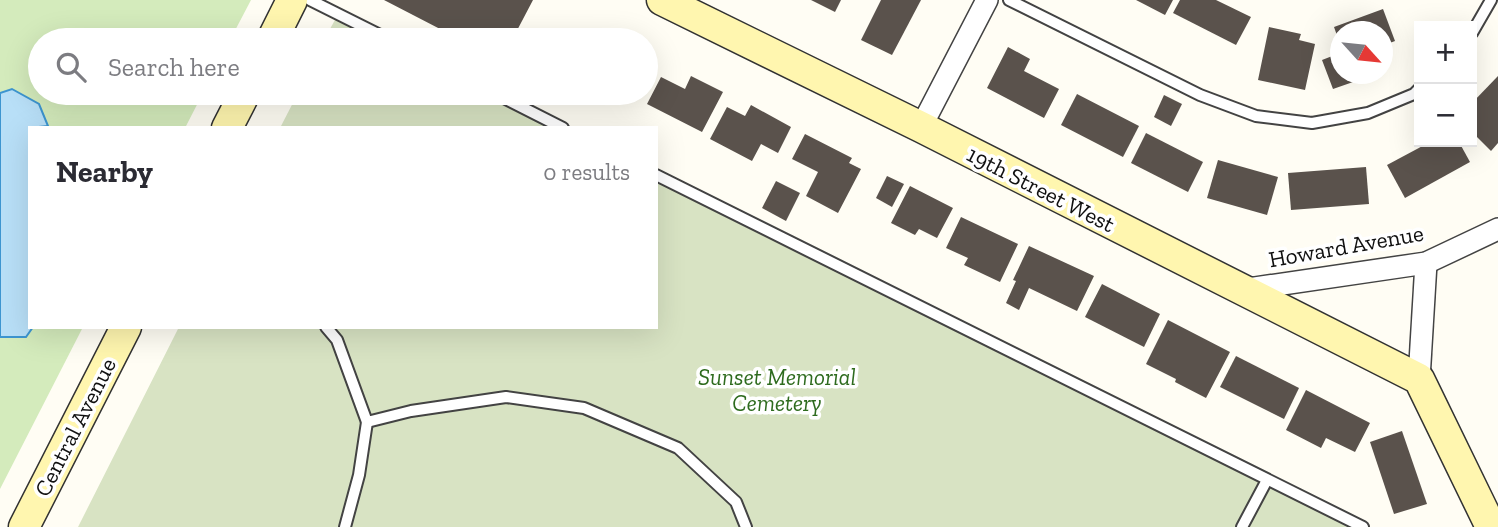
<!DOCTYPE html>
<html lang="en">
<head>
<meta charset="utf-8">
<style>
	body { margin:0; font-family:"Zilla Slab",serif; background:#f2f2f3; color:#2b2b33 }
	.controls { position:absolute; right:21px; top:21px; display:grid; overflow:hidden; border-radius:0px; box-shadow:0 7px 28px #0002 }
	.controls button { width:63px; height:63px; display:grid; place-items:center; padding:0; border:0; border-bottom:2px solid #e1e1e2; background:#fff; color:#2b2b33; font:35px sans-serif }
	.compass { position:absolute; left:1330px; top:21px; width:63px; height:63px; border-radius:50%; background:#fff; box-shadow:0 7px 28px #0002; rotate:117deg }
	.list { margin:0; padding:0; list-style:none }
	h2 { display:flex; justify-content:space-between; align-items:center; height:91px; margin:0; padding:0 28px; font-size:30px }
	h2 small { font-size:23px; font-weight:400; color:#7c7c81 }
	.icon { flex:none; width:38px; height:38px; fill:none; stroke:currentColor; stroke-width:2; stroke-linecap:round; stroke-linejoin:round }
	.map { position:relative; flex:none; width:1498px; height:527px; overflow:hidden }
	.search { position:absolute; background:#fff; box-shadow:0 7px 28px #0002; left:28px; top:28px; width:630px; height:77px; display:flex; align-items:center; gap:18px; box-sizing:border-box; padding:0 24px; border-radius:38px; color:#7c7c81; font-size:26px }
	.panel { position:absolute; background:#fff; box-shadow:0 7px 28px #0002; left:28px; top:126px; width:630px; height:203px; border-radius:0px }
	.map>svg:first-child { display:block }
	.green { fill:#d4ebbc }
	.cemetery { fill:#d8e3c3 }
	.water { fill:#b8dff7; stroke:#3d95d0; stroke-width:2 }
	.building { fill:#5a524c }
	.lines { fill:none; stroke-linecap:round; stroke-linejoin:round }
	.lane-casing { stroke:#434343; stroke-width:14 }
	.street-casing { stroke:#434343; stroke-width:24 }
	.secondary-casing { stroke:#323232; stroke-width:33 }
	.lane { stroke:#fff; stroke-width:10 }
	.street { stroke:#fff; stroke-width:21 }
	.secondary { stroke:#fff6af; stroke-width:30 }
	.labels { text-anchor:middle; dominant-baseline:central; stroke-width:7; stroke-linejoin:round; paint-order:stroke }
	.street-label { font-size:23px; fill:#101010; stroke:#fff }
	.park-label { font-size:23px; font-style:italic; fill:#2e6b1e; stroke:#fff }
</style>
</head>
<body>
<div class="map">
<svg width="1498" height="527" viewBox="0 0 1498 527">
	<rect width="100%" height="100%" fill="#fffdf4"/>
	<polygon class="green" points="0,0 251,0 230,40 40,40 40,93 203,93 185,128 30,128 30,327 83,327 0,489"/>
	<g class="cemetery">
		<polygon points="336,18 380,40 324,40"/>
		<polygon points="298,93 485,93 555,128 280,128"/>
		<polygon points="656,178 1352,527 78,527 179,327 656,327"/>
	</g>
	<polygon class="water" points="12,89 39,104 48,126 30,128 30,327 33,327 26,337 0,337 0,93"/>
	<g class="building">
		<polygon points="384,0 533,0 512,40 436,40 442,30"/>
		<polygon points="811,0 841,0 835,12"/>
		<polygon points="881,0 921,0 892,55 861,40"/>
		<polygon points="1136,0 1173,0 1165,15"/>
		<polygon points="1180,0 1216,0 1251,17 1236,45 1173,13"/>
		<polygon points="1383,9 1395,41 1382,46 1382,32 1340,32 1340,44 1334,27"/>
		<polygon points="1269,27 1301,34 1299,40 1315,44 1305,90 1258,80"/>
		<polygon points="1008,47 1030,59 1024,71 1059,89 1044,118 987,88"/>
		<polygon points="1340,53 1340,74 1376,74 1333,89 1322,60"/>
		<polygon points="691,76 723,92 702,132 647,104 661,77 685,89"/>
		<polygon points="1498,76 1498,143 1491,151 1472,132 1472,103"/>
		<polygon points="1077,94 1139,126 1123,157 1061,125"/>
		<polygon points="1164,95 1182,104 1171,126 1154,117"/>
		<polygon points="751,105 791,127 778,153 761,144 752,161 710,139 727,107 745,116"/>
		<polygon points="1146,133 1203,162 1188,192 1131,163"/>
		<polygon points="805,134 852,158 849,163 861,169 838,213 806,196 818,172 792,159"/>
		<polygon points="1430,142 1459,142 1470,162 1405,198 1387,165"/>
		<polygon points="1218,160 1278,177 1267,215 1207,198"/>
		<polygon points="1366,167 1369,204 1291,210 1288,173"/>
		<polygon points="887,176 904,184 892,207 876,198"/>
		<polygon points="776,181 800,193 786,221 762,208"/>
		<polygon points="910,186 953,208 937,238 919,229 915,235 891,223"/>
		<polygon points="961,217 1018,244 1000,282 964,265 968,258 946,248"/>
		<polygon points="1029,246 1094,276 1077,311 1029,288 1019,310 1006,303 1016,281 1013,280"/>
		<polygon points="1102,284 1160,314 1144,347 1085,317"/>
		<polygon points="1168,320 1230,352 1206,398 1175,382 1176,379 1146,364"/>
		<polygon points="1236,356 1299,388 1284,419 1220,387"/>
		<polygon points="1306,390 1370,423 1355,452 1326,438 1321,448 1286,430"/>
		<polygon points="1402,431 1427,504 1394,514 1370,442"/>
	</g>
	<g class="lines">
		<g class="lane-casing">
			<g id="lane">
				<polyline points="310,0 390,40"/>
				<polyline points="1009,0 1200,95 1256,116 1312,123 1368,113 1414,94 1419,89"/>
				<polyline points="1472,33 1491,0"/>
				<polyline points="494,93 563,128"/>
				<polyline points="656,175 1363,527"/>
				<polyline points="326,327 337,340 367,422 411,411 506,397 584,408 678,448 736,502 746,527"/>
				<polyline points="345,527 359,475 367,422"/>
				<polyline points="1242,527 1267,480"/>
			</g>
		</g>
		<g class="street-casing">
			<g id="street">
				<polyline points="921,127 987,0"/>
				<polyline points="1241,290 1426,263 1498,229"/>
				<polyline points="1419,379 1426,263"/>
			</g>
		</g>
		<g class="secondary-casing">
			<g id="secondary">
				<polyline points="662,0 921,127 1419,379 1491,527"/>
				<polyline points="272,40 292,0"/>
				<polyline points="227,128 245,93"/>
				<polyline points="24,527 126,327"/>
			</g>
		</g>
		<use href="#lane" class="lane"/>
		<use href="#street" class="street"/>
		<use href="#secondary" class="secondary"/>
	</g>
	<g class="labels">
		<g class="street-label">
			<text transform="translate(1041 189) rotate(27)">19th Street West</text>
			<text transform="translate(1346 246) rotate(-10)">Howard Avenue</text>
			<text transform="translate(75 427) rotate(-63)">Central Avenue</text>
		</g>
		<g class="park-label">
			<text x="777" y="377">Sunset Memorial<tspan x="777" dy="26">Cemetery</tspan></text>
		</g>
	</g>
</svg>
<div class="controls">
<button>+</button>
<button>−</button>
</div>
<svg class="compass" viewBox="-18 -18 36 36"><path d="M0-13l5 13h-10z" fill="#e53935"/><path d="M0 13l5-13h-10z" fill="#7c7c81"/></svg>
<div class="search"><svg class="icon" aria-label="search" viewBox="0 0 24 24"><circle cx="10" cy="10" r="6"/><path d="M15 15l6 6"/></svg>Search here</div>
<section class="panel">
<h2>Nearby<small>0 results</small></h2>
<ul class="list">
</ul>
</section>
</div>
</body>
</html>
